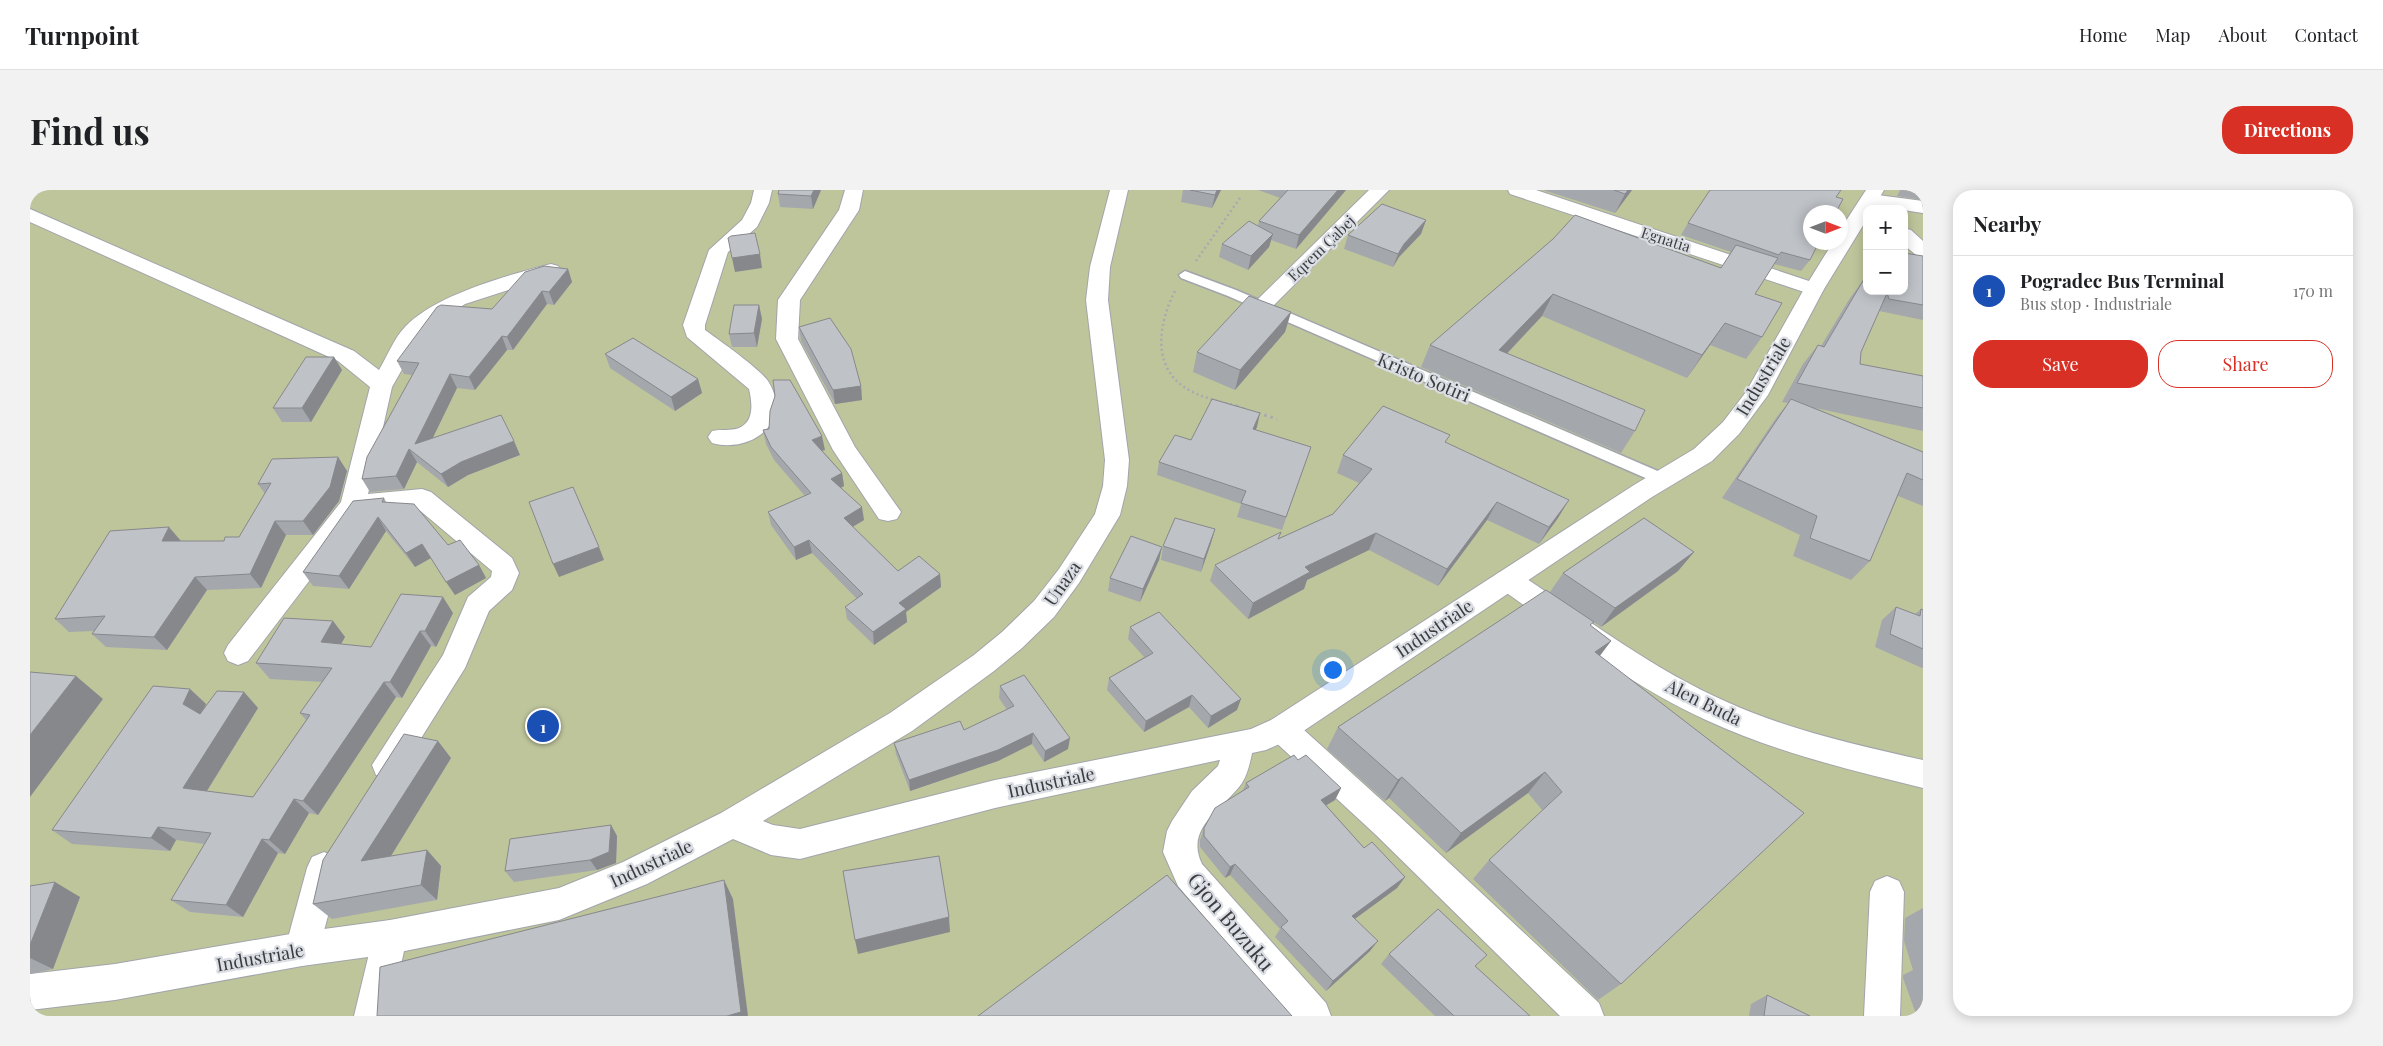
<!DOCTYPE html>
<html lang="en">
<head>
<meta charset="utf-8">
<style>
	body { margin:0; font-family:"Playfair Display",serif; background:#f2f2f2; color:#202124 }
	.controls { position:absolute; right:15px; top:15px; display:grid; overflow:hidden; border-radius:10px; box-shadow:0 2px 12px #0003 }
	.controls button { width:45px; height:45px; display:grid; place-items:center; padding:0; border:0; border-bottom:1px solid #e0e0e0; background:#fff; color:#202124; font:25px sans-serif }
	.compass { position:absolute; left:1773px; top:15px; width:45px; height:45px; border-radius:50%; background:#fff; box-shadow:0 2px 12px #0003; rotate:90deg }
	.you { position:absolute; left:1302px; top:479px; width:18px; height:18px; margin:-12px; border:4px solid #fff; border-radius:50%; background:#1a73e8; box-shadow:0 0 0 8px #1a73e833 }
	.badge { display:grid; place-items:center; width:32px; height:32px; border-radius:50%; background:#d93025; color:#fff; font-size:16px; font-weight:700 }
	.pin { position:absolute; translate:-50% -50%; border:2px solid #fff; box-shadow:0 1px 5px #0006 }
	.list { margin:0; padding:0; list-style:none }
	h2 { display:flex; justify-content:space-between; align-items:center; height:65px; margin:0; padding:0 20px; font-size:21px }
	h2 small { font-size:16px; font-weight:400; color:#757577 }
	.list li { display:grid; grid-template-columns:32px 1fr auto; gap:15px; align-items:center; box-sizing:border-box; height:70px; padding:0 20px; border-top:1px solid #e0e0e0 }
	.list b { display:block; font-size:19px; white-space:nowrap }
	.list p { margin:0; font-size:16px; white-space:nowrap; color:#757577 }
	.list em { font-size:16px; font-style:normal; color:#757577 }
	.actions { display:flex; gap:10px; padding:15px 20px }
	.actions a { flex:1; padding:11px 0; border:1px solid #d93025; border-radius:20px; text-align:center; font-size:18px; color:#d93025 }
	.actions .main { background:#d93025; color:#fff }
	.map { position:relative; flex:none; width:1893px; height:826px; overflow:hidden; border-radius:20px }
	header { display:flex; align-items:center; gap:30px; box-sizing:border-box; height:70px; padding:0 25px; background:#fff; border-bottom:1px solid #e0e0e0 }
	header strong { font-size:24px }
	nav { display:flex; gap:28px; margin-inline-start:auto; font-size:18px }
	.intro { display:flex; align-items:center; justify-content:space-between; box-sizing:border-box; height:120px; padding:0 30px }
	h1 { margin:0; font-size:35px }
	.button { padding:12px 22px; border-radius:20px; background:#d93025; color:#fff; font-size:18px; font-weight:700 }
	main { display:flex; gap:30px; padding:0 30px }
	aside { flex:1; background:#fff; border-radius:20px; box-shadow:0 2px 12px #0003 }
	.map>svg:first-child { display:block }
	.green { fill:#bec59b; fill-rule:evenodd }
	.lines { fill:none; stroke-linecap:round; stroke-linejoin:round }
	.lane-casing { stroke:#a1a5ab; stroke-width:3 }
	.street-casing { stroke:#a1a5ab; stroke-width:2 }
	.secondary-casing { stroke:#a1a5ab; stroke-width:2 }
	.path-far1 { stroke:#a7aaaf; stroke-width:2.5; stroke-dasharray:2 3; stroke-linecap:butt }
	.path { stroke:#a7aaaf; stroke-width:3; stroke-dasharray:2.5 4; stroke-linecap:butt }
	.lane { fill:#fff; fill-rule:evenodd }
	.street { fill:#fff; fill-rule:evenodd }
	.secondary { fill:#fff; fill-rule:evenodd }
	.wall { fill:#a4a8ac }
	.shaded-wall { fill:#86888c }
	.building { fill:#bfc3c8; stroke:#86888c }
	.labels { text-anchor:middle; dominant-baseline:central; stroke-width:4.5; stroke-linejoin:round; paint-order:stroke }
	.far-street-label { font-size:15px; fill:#3b3c3e; stroke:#dbdfe5 }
	.street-label { font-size:18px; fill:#3b3c3e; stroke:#dbdfe5 }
	.near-street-label { font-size:21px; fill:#3b3c3e; stroke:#dbdfe5 }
</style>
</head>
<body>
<header>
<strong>Turnpoint</strong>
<nav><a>Home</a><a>Map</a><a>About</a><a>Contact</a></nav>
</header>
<div class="intro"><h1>Find us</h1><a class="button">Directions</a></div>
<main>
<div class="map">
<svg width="1893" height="826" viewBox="0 0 1893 826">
	<rect width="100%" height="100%" fill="#dbdfe5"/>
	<path class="green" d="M0 0H1893V826H0ZM1837 19H1874V101H1837ZM1780 22H1810V52H1780Z"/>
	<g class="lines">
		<g class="lane-casing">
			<polygon id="lane" points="1155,81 1206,100 1637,285 1639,289 1637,293 1627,293 1198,106 1151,88 1149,85"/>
		</g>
		<g class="street-casing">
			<g id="street">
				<path d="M724 0H742L739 13 727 37 698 62 675 135V140C689 150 730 179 738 191 764 232 721 264 682 253L678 247 682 241C690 239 701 241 709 238 725 231 722 212 719 199L657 147 653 135 679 60 712 30 721 13Z"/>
				<polygon points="815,0 833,0 829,20 770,110 768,149 825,257 871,322 867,329 858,331 849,329 803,260 746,149 748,110 809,20"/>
				<polygon points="1339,0 1359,0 1238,121 1231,123 1224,121 1220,117 1224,113"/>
				<polygon points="1478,0 1506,0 1791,95 1794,99 1791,103 1784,105 1777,103 1480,4"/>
				<polygon points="1840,4 1893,11 1893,23 1833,14 1831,10 1833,6"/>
				<path d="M0 19 324 161 349 180C357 167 364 148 375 137 405 105 478 85 521 74L528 76 531 80 528 84 435 114 412 129 391 146 362 197 338 304 392 299 401 302 482 368 489 383 482 400 459 421 435 478 368 585 357 589 346 585 342 575 413 465 438 407 461 387 462 381 387 318 331 323 218 471 208 475 198 471 194 463 198 455 311 312 340 197 308 171 0 32Z"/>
				<polygon points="1874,38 1881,40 1893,51 1893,67 1886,65 1874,55"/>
				<path d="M1478 380 1488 383C1556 428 1622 479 1697 512 1759 540 1827 555 1893 570V598C1820 580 1745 562 1676 530 1601 496 1536 444 1468 397L1464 390 1468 383Z"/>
				<polygon points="1252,526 1263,530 1368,625 1569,813 1574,826 1530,826 1346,645 1241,548 1237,539 1241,530"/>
				<path d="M1209 542 1220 546 1224 555C1221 567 1219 582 1212 593 1194 619 1154 637 1172 674L1296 813 1301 826H1259L1148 696 1133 662 1137 641 1142 631 1162 601 1188 576 1198 546Z"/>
				<polygon points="294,662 306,667 311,678 289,759 284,771 272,776 260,771 255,759 277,678 282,667"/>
				<polygon points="1857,686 1869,691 1874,702 1870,826 1834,826 1840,702 1845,691"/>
				<polygon points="360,730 372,735 377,747 360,826 324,826 343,747 348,735"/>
			</g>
		</g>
		<g class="secondary-casing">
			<polygon id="secondary" points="1080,0 1098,0 1080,77 1078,110 1099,270 1097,296 1090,325 1049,393 1024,427 992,458 964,481 882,541 733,631 743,635 770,639 965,590 1221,539 1241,530 1604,295 1664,259 1693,232 1716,202 1774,99 1803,52 1810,52 1810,40 1836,0 1854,0 1843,19 1837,19 1837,29 1794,99 1738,205 1709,244 1682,271 1622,307 1263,548 1236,560 965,618 770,669 741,665 703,649 617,694 529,730 360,764 272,776 85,810 0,820 0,784 85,774 272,742 360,730 529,698 593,672 691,623 860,523 944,465 972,442 1004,411 1029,379 1065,324 1073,296 1075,270 1056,110 1060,77"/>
		</g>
		<g class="path-far1">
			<polyline points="1166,71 1210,8"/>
			<path d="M1145 101C1128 134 1121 179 1159 200 1175 209 1193 212 1210 217"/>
		</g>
		<g class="path">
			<polyline points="1206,216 1215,219"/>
			<polyline points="1228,223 1247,229"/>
		</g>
		<use href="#lane" class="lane"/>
		<use href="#street" class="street"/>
		<use href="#secondary" class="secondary"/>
	</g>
	<g class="wall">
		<polygon points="749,0 791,0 783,19 750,17 748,4"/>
		<polygon points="1153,0 1191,0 1182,18 1151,12"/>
		<polygon points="1228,0 1316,0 1266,59 1241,50 1239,57 1218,80 1189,67 1192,54 1228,36 1229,31 1250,8"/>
		<polygon points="1513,0 1602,0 1585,23"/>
		<polygon points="1870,0 1893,0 1893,10 1867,6"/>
		<polygon points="1806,7 1780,70 1771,81 1744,74 1725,104 1732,147 1716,169 1680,155 1657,188 1512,126 1477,164 1605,241 1591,263 1391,177 1400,155 1523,49 1691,78 1701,62 1651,45 1658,33"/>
		<polygon points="1396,30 1391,44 1369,67 1363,77 1314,59 1318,45"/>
		<polygon points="1893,66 1893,130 1849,121 1831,162 1830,174 1893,186 1893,241 1785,218 1893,262 1893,316 1868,306 1840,371 1821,390 1763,366 1770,345 1692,308 1746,228 1758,213 1752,212 1773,174 1788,155 1791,156 1820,108 1834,89 1837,101 1874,101"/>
		<polygon points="538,79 542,92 524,115 517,114 483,160 477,160 445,200 427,198 402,249 490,265 438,285 418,297 387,272 374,299 340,302 332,289 382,185 374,184 367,171"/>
		<polygon points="729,115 732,129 727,157 702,157 699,144"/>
		<polygon points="1261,122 1255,142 1205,200 1163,182 1167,162"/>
		<polygon points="769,137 831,196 832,210 805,214 771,151"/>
		<polygon points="575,164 668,189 672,203 645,221 580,178"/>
		<polygon points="304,167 312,180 281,232 252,232 243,218"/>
		<polygon points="1230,223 1225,240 1281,257 1252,340 1207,327 1211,314 1127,285 1129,272 1161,250"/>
		<polygon points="739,239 795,260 792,260 812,283 814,296 811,298 834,330 823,337 868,381 910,384 911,397 876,422 877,432 844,455 817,429 815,417 827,409 782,363 766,370 741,335 738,322 775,306 744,270 736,254 733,240"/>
		<polygon points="1416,253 1528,328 1509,354 1457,330 1408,396 1339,360 1277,390 1274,399 1218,429 1180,391 1185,375 1249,349 1303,324 1329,293 1307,283 1313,265"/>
		<polygon points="308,267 317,281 309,311 283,345 256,345 231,398 177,400 137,460 76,457 62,444 64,441 39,442 25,429 151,351 194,351 209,347 235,304 228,294"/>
		<polygon points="354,308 356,312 418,355 449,375 456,388 425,405 401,368 385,377 356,341 319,399 283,396 273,382"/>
		<polygon points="1185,339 1181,353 1171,382 1131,370 1133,356"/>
		<polygon points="1132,357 1129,370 1110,412 1078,401 1080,388"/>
		<polygon points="1664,362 1648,381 1571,437 1558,428 1561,436 1581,451 1570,466 1591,794 1568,810 1443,689 1459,670 1513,621 1498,603 1416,663 1359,608 1355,611 1297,559 1308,537 1520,402 1533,383"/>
		<polygon points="1866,417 1885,424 1891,419 1893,420 1893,478 1892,478 1845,457 1852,430"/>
		<polygon points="423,423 406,457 401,456 372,508 366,507 288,625 279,623 255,664 248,663 213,727 160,722 141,710 174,654 146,650 140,661 42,654 22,640 160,499 176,514 174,519 214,502 228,518 177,601 223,607 276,530 270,523 292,492 240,489 226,473 303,431 315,447 311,454 341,457"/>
		<polygon points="1100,437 1207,520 1178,538 1159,517 1114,542 1077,500 1079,488 1114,467 1098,449"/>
		<polygon points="970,496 1038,559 1014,572 1002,554 968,571 880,601 866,564 864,553 934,540 977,520 969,508"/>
		<polygon points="421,568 361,666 397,660 411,676 407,710 302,729 283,714"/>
		<polygon points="1268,570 1311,598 1305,610 1296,615 1334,658 1375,687 1367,698 1325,729 1340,761 1296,801 1245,747 1250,739 1200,685 1195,688 1170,657 1170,650 1174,638 1213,600 1216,593"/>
		<polygon points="581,635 587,646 586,673 567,680 484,692 475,681"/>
		<polygon points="0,696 50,707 23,779 0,784"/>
		<polygon points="1893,718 1893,825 1886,824 1873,788 1873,785 1883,780 1874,751 1875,728"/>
		<polygon points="1359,764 1445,776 1500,826 1405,826 1351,774"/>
		<polygon points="1737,805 1780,826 1719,826 1721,814"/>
	</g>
	<g class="shaded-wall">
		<polygon points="784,0 791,0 783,19 781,6"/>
		<polygon points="1187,0 1191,0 1182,18 1185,5"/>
		<polygon points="1308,0 1316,0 1266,59 1269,45"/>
		<polygon points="1598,0 1602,0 1585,23 1595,4"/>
		<polygon points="1396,30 1391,44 1369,67 1363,77 1368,64 1374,54"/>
		<polygon points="1243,44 1239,57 1218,80 1221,66"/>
		<polygon points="730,64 732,78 705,82 702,68"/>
		<polygon points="538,79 542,92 524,115 519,102"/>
		<polygon points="512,101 517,114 483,160 477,147"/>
		<polygon points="1523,104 1512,126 1461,180 1469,160"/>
		<polygon points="729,115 732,129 727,157 724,143"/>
		<polygon points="1261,122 1255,142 1205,200 1210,180"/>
		<polygon points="1695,133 1680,155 1657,188 1672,165"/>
		<polygon points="472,146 477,160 445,200 439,187"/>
		<polygon points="304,167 312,180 281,232 272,218"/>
		<polygon points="420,184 427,198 393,268 385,254"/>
		<polygon points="668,189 672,203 645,221 641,207"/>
		<polygon points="831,196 832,210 805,214 803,200"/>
		<polygon points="1230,223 1227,237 1219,253 1223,239"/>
		<polygon points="792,246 795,260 784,263 782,250"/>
		<polygon points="484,251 490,265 438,285 418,297 411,284 431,272"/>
		<polygon points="379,259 387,272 374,299 366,286"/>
		<polygon points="308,267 317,281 309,311 283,345 273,331"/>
		<polygon points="812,283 814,296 803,302 801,289"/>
		<polygon points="1539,310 1528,328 1509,354 1519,337"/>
		<polygon points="1467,312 1457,330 1408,396 1417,379"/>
		<polygon points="832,317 834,330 815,341 814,328"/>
		<polygon points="348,327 356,341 319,399 309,386"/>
		<polygon points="245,331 256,345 231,398 220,384"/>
		<polygon points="139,337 151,351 132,351"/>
		<polygon points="1185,339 1181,353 1171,382 1174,369"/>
		<polygon points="1346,343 1339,360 1277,390 1274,399 1218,429 1223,413 1275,377"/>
		<polygon points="779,350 782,363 766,370 764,357"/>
		<polygon points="392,354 401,368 385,377 376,363"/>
		<polygon points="569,357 574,370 529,387 523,374"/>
		<polygon points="1132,357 1129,370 1110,412 1113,399"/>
		<polygon points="1664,362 1648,381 1571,437 1585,418"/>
		<polygon points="449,375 456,388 425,405 416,392"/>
		<polygon points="910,384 911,397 876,422 877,432 844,455 843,442 869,413"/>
		<polygon points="165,387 177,400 137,460 124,447"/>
		<polygon points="413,407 423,423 406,457 395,441"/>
		<polygon points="303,431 315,447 303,468 291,452"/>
		<polygon points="390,441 401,456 372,508 360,492"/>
		<polygon points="1581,451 1563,474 1565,462"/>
		<polygon points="46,486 73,509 0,607 0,545"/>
		<polygon points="354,492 366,507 288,625 273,611"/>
		<polygon points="160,499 176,514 169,529 153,514"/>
		<polygon points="214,502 228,518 170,612 153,598"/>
		<polygon points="1162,505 1159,517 1114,542 1116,531"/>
		<polygon points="1211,509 1207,520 1178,538 1181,526"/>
		<polygon points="1003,543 1002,554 968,571 880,601 879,590"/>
		<polygon points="1040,548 1038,559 1014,572 1015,561"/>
		<polygon points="408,551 421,568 348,687 331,671"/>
		<polygon points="1515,582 1498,603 1416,663 1431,643"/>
		<polygon points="1372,587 1359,608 1355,611 1368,590"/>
		<polygon points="1311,598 1305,610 1285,622 1291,610"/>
		<polygon points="264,609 279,623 255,664 239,650"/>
		<polygon points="581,635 587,646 586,673 567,680 560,670"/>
		<polygon points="128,637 146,650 140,661 121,648"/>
		<polygon points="232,649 248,663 213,727 196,715"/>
		<polygon points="397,660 411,676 407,710 391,695"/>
		<polygon points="1205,674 1200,685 1195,688 1200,677"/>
		<polygon points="1375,687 1367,698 1315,736 1322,726"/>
		<polygon points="694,690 703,709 718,826 697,826"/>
		<polygon points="25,692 50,707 23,779 0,768 0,755"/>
		<polygon points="919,727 920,742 828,764 825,750"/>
		<polygon points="1348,751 1340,761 1296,801 1303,791"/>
	</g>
	<g class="building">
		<polygon points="749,0 784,0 781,6 748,4"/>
		<polygon points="1160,0 1187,0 1185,5"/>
		<polygon points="1258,0 1308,0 1269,45 1229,31"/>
		<polygon points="1584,0 1598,0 1595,4"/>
		<polygon points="1680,0 1811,0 1806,7 1813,9 1806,22 1780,22 1780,52 1789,52 1780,70 1751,62 1749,65 1658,33"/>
		<polygon points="1352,14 1396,30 1374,54 1368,64 1318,45"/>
		<polygon points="1545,25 1691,78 1706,55 1748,68 1725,104 1752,113 1732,147 1695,133 1672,165 1523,104 1469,160 1615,220 1605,241 1400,155 1523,49"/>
		<polygon points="1219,31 1243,44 1221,66 1192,54"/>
		<polygon points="725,43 730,64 702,68 698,48 701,46"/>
		<polygon points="1874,63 1893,66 1893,115 1859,109 1857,103 1858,101 1874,101"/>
		<polygon points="514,76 538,79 519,102 512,101 477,147 472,146 439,187 420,184 385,254 471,225 484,251 431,272 411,284 379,259 366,286 332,289 337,267 389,173 367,171 407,117 411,115 462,119 495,82"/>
		<polygon points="1834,89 1837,90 1837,101 1858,101 1831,162 1830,174 1893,186 1893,218 1767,193 1788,155 1794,157"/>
		<polygon points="1219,106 1261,122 1210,180 1167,162"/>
		<polygon points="704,115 729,115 724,143 699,144"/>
		<polygon points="800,128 821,159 831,196 803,200 769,137"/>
		<polygon points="603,148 668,189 641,207 575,164"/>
		<polygon points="276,167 304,167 272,218 243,218"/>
		<polygon points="743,190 760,190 792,246 782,250 812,283 801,289 832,317 814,328 868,381 889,366 910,384 869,413 876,419 843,442 815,417 833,404 779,350 764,357 738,322 781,303 741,257 733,240 739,239 740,221 745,206"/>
		<polygon points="1182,209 1230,223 1223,239 1281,257 1256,327 1211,313 1216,301 1129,272 1145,245 1161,250"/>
		<polygon points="1761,209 1893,262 1893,290 1877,283 1840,371 1780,348 1787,326 1707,289"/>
		<polygon points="1353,216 1420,245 1415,252 1539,310 1519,337 1467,312 1417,379 1346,343 1275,377 1280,382 1223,413 1185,375 1251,342 1248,349 1303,324 1342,279 1313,265"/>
		<polygon points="308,267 300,297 273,331 245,331 220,384 165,387 124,447 62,444 75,426 25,429 80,341 139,337 132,351 194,351 195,347 209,347 241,293 228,294 242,269"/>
		<polygon points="543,297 569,357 523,374 499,312"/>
		<polygon points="354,308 352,312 384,314 418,355 430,350 449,375 416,392 392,354 376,363 348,327 309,386 273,382 323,311"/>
		<polygon points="1145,328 1185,339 1174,369 1133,356"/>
		<polygon points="1614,328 1664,362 1585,418 1533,383"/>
		<polygon points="1101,346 1132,357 1113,399 1080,388"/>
		<polygon points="1516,400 1564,432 1560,435 1581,451 1565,462 1774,623 1591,794 1459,670 1532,602 1515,582 1431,643 1372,587 1368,590 1308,537"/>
		<polygon points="371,404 413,407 395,441 390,441 360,492 354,492 273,611 264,609 239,650 232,649 196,715 141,710 181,643 128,637 121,648 22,640 123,496 160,499 153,514 170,524 187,501 214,502 153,598 223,607 280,525 270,523 302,478 226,473 254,428 303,431 291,452 341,457"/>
		<polygon points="1866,417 1890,426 1891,419 1893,420 1893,459 1860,444"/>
		<polygon points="1129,422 1211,509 1181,526 1162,505 1116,531 1079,488 1123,463 1100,437"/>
		<polygon points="0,482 46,486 0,545"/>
		<polygon points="994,485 1040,548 1015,561 1003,543 968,560 879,590 864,553 930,531 934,540 984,516 970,496"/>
		<polygon points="374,544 408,551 331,671 397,660 391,695 283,714 293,670"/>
		<polygon points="1264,565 1268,570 1276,565 1311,598 1291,610 1334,658 1342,652 1375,687 1322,726 1348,751 1303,791 1251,737 1258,731 1205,674 1200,677 1174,646 1174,638 1185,618 1219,597 1216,593"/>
		<polygon points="581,635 579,662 560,670 475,681 480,649"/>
		<polygon points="909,666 919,727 825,750 813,681"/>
		<polygon points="1137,685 1262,826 948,826"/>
		<polygon points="694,690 711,822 697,826 347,826 350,777"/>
		<polygon points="25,692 0,755 0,696"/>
		<polygon points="1408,719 1457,765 1445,776 1500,826 1424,826 1359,764"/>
		<polygon points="1737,805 1780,826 1734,826"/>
	</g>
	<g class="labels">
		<g class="far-street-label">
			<text transform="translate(1636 49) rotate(18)">Egnatia</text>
			<text transform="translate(1291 58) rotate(-44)">Eqrem Çabej</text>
		</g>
		<g class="street-label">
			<text transform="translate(1733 186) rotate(-59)">Industriale</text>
			<text transform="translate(1394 187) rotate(23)">Kristo Sotiri</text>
			<text transform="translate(1032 393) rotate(-55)">Unaza</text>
			<text transform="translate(1404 438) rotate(-34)">Industriale</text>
			<text transform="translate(1674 512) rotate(26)">Alen Buda</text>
			<text transform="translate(1021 592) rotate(-12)">Industriale</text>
			<text transform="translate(621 673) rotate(-25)">Industriale</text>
			<text transform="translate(230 767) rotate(-10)">Industriale</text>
		</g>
		<g class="near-street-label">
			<text transform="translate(1202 731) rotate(50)">Gjon Buzuku</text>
		</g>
	</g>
</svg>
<div class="controls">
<button>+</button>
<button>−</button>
</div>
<svg class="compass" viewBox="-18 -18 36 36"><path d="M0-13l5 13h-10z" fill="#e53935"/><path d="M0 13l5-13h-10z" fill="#757577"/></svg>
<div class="you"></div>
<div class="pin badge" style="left:513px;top:536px;background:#1a4fb4">1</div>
</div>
<aside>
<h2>Nearby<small></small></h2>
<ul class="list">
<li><span class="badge" style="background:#1a4fb4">1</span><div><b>Pogradec Bus Terminal</b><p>Bus stop · Industriale</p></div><em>170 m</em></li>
</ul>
<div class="actions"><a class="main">Save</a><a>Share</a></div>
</aside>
</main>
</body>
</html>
